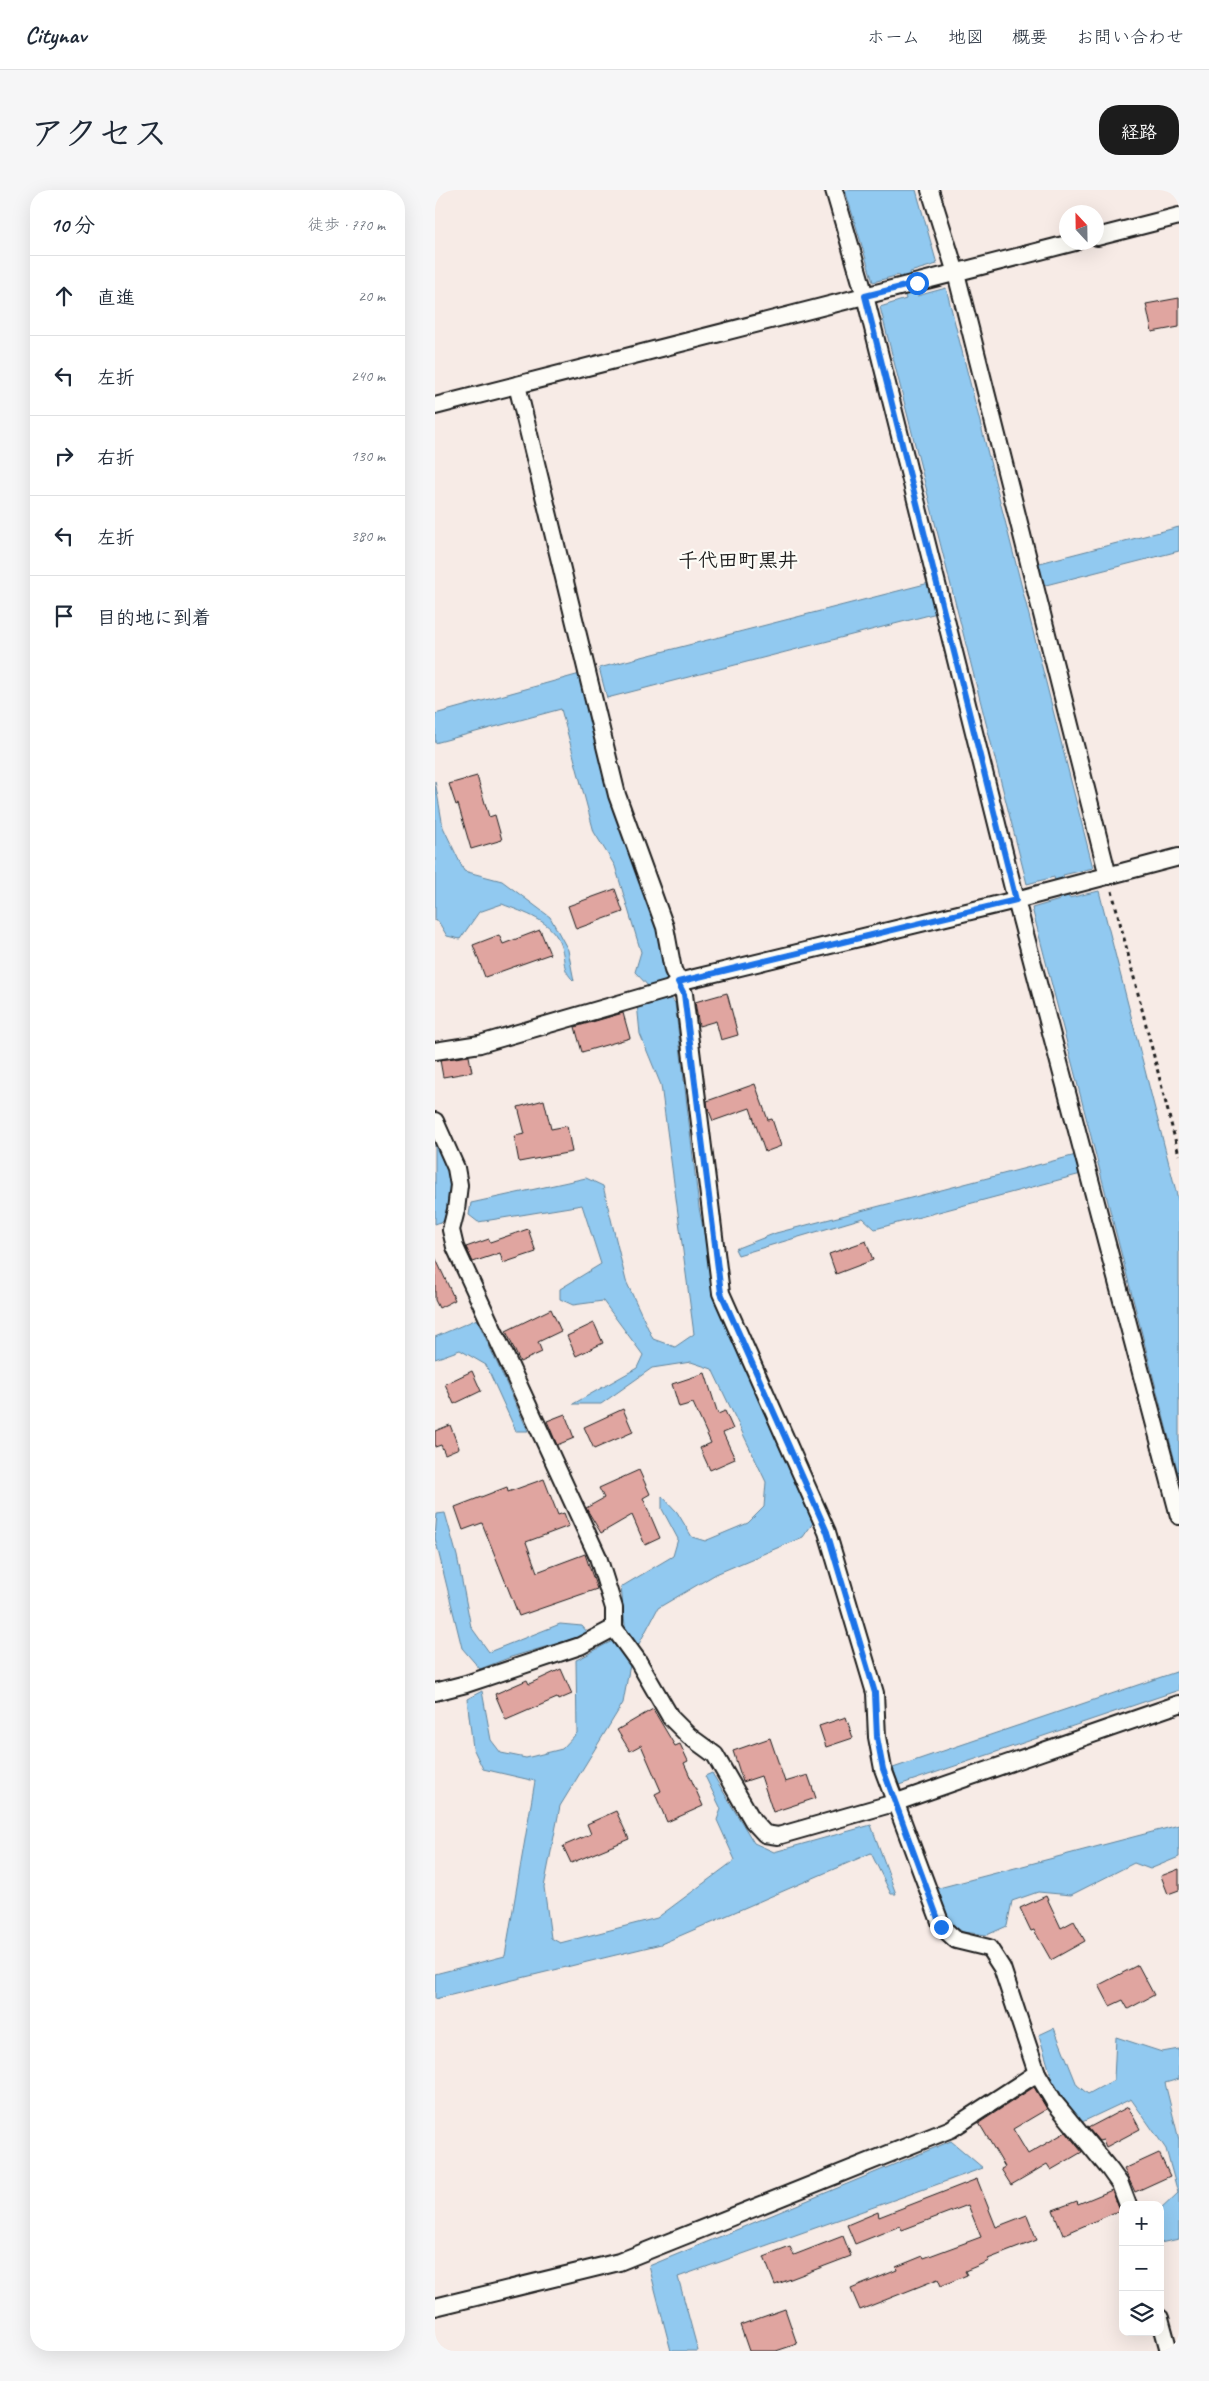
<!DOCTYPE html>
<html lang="ja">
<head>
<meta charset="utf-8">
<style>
	body { margin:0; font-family:Caveat,"Klee One",sans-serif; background:#f6f6f7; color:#1f2937 }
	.controls { position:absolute; right:15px; bottom:15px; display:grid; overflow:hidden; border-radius:10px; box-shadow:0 5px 20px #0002 }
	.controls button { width:45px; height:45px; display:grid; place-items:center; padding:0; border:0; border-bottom:1px solid #e0e1e3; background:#fff; color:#1f2937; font:25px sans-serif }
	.compass { position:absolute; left:624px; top:15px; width:45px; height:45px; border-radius:50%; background:#fff; box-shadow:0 5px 20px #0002; rotate:338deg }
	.stop { position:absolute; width:15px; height:15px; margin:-11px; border:4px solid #1a73e8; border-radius:50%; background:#fff }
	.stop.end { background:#1a73e8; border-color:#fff; box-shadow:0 1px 5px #0008 }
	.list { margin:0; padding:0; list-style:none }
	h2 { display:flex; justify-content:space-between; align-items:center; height:65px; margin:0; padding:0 20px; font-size:21px }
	h2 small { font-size:16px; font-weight:400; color:#747a83 }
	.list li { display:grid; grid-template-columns:32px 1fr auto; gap:15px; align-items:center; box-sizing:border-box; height:80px; padding:0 20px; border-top:1px solid #e0e1e3 }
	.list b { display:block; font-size:19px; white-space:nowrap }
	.list em { font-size:16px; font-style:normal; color:#747a83 }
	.icon { flex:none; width:28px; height:28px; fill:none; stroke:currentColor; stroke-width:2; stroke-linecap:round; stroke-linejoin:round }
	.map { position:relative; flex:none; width:744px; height:2161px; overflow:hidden; border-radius:20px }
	header { display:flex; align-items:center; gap:30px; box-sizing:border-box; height:70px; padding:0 25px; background:#fff; border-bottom:1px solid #e0e1e3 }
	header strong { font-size:24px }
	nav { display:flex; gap:28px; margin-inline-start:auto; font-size:18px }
	.intro { display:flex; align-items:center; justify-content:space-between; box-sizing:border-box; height:120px; padding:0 30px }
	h1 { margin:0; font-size:35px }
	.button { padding:12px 22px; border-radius:20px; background:#1c1c1c; color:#fff; font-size:18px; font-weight:700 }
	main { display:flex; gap:30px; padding:0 30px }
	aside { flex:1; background:#fff; border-radius:20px; box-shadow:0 5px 20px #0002 }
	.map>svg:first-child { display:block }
	.water { fill:#91c9f0; stroke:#62849b }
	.building { fill:#e0a5a0; stroke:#1c1c1c }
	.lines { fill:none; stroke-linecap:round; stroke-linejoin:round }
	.street-casing { stroke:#1c1c1c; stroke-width:20 }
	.path { stroke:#1c1c1c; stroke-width:3; stroke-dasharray:4 4; stroke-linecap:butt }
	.street { stroke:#fdfcf7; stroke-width:16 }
	.route { stroke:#1a73e8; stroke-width:6 }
	.labels { text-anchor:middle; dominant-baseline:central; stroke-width:4.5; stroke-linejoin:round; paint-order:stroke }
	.quarter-label { font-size:20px; font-weight:bold; fill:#1c1c1c; stroke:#fdfcf7 }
</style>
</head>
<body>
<header>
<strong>Citynav</strong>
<nav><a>ホーム</a><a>地図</a><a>概要</a><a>お問い合わせ</a></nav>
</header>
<div class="intro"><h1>アクセス</h1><a class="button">経路</a></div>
<main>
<aside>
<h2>10 分<small>徒歩 · 770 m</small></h2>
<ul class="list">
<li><svg class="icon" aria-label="ahead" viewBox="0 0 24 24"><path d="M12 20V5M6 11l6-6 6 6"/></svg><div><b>直進</b></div><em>20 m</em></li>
<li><svg class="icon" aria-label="left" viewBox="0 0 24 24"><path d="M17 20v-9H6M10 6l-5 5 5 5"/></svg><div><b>左折</b></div><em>240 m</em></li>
<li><svg class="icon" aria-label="right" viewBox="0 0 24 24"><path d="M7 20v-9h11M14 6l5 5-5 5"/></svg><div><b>右折</b></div><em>130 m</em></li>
<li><svg class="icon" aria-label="left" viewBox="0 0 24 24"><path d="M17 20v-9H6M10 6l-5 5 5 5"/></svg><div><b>左折</b></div><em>380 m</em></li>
<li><svg class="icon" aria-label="arrive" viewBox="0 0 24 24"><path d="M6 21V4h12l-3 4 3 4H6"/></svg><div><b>目的地に到着</b></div></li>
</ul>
</aside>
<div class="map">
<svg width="744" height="2161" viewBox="0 0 744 2161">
	<rect width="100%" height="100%" fill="#f7ebe6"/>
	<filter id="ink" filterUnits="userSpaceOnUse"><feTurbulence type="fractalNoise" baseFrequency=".02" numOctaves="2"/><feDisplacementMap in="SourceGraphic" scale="10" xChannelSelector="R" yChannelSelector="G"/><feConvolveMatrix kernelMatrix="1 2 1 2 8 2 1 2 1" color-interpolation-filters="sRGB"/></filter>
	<g filter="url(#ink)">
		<g class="water">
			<polygon points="410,0 481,0 502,74 475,82 482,106 511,98 658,678 628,685 634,708 664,701 744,1013 744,1287 597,718 625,710 619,687 592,694 445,117 471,109 464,85 438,92"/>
			<polygon points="744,337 744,361 607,396 601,374"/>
			<polygon points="494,393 502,423 172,508 164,478"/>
			<path d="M145 484 222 737 229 779 234 787C230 798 232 804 240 813L264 1018 285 1123 378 1333 368 1347 281 1384 223 1418 196 1469 188 1513 125 1616 109 1697 116 1748 125 1753 222 1728 300 1670 282 1630 286 1619 270 1586 277 1583 319 1653 339 1662 436 1635 461 1704H456L436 1663 226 1754 0 1809V1784L70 1766 100 1591 48 1579 38 1558 32 1509 47 1501 56 1550 66 1563 91 1568 127 1559 142 1543 141 1470C156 1464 169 1453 184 1449L190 1435 186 1397 238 1366 243 1349 227 1319V1306L242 1322 257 1347 270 1351 313 1333 329 1317 331 1292 277 1179 256 1172 217 1178 166 1214H138L202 1178 208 1165 168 1111 138 1115 125 1109V1099L166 1074 147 1015 43 1032 34 1025 36 1013 151 988 168 996 191 1091 218 1149 240 1157 259 1144 226 895 205 844 202 813 216 799 200 782 206 762 180 676 159 642 126 519 0 553V524Z"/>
			<path d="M0 591 8 637 29 681 67 691 115 727 133 760 139 791C126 779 131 771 126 756 118 730 89 723 67 714L44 722 25 749 12 746 3 731H0Z"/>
			<path d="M0 947C17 984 20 988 14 1029L0 1034Z"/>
			<polygon points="641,965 646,984 440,1039 428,1028 303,1065 300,1059 341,1043"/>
			<polygon points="42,1129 93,1241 81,1241 51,1175 25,1160 0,1169 0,1147"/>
			<polygon points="10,1323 22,1366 36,1437 54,1462 125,1434 147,1436 154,1444 76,1467 45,1479 27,1458 0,1348 2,1324"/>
			<polygon points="744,1481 744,1500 464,1595 458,1578"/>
			<polygon points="744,1635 744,1667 715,1679 699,1673 636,1705 603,1702 577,1711 572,1736 552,1745 528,1742 511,1730 500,1699"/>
			<polygon points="619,1838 642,1895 653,1904 679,1890 681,1847 727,1862 744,1859 744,1889 730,1893 744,1950 744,2049 725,2053 725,2020 743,2003 731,1959 696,1909 645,1933 622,1906 604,1845"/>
			<polygon points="516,1951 548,1978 243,2087 263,2161 236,2161 214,2076"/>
		</g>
		<g class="building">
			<polygon points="744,108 744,137 717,142 711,114"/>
			<polygon points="42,586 54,627 60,625 67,650 36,659 23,614 21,615 14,594"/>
			<polygon points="180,699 188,722 141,739 133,716"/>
			<polygon points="105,740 115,764 50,787 38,755 64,745 68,754"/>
			<polygon points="292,803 303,845 286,850 281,831 264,836 260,812"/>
			<polygon points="188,823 195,848 147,862 140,837"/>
			<polygon points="34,866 37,882 8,887 5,870"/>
			<polygon points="320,894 333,930 337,929 346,956 330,962 315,918 278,931 273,918 272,911"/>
			<polygon points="109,910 116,939 132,936 137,962 84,972 79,946 90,944 83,917"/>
			<polygon points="93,1039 101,1062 68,1073 65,1063 38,1072 31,1057 54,1049 55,1052"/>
			<polygon points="431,1051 438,1070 401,1084 394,1064"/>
			<polygon points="0,1067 20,1110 4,1118 0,1110"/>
			<polygon points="116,1119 126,1141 103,1152 107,1162 85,1172 71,1141"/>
			<polygon points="159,1133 168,1153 141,1166 132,1146"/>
			<polygon points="37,1181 46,1201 19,1214 10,1194"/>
			<polygon points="270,1183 283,1224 290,1221 298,1239 288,1243 300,1269 275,1280 265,1258 276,1253 258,1213 244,1217 237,1194"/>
			<polygon points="188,1219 198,1242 159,1259 149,1237"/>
			<polygon points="130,1224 139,1248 122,1255 112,1231"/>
			<polygon points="15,1235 24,1258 10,1264 6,1255 0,1257 0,1241"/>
			<polygon points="204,1280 215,1304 208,1308 225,1348 210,1355 197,1325 166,1343 151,1318 169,1308 164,1298"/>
			<polygon points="109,1289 123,1325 129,1323 134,1336 91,1352 102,1382 150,1364 162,1399 84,1426 47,1333 28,1340 20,1317 72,1297 73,1302"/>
			<polygon points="126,1479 137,1504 123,1510 122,1508 71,1530 60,1504 92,1490 94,1494"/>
			<polygon points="218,1519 240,1556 245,1554 253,1571 249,1573 268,1616 232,1632 220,1604 226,1601 206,1555 195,1561 182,1540"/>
			<polygon points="411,1527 418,1548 391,1557 384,1536"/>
			<polygon points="335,1548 350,1592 373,1585 381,1608 338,1622 326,1586 308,1592 298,1561"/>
			<polygon points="181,1621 194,1649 136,1673 128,1656 156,1644 152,1634"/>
			<polygon points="744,1679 744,1700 733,1704 726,1686"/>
			<polygon points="611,1706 626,1738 639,1731 650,1751 616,1770 599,1740 596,1741 585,1718"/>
			<polygon points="703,1775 719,1805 693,1819 688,1810 675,1816 664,1795"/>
			<polygon points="599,1897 612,1919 578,1939 593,1964 631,1942 647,1962 616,1980 612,1974 576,1995 566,1979 570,1977 544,1933"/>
			<polygon points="693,1917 705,1939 671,1957 668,1950 664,1951 653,1938"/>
			<polygon points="724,1963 735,1986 700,2002 689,1979"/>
			<polygon points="542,1989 561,2037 592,2025 602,2050 553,2069 554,2071 530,2081 532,2085 506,2096 503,2089 425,2120 416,2099 462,2080 461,2077 488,2066 489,2068 546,2047 533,2015 467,2040 465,2036 420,2054 412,2035 443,2022 444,2027"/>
			<polygon points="677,2000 685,2020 628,2045 618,2020 642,2011 643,2014"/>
			<polygon points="408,2046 416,2066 340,2095 329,2067 355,2057 359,2065"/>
			<polygon points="350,2119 362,2154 341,2161 314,2161 305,2135"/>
		</g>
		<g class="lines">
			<g class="street-casing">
				<g id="street">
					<polyline points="399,0 430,106 581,710 744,1326"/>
					<polyline points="495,0 521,83 673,686"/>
					<polyline points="662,47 744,26"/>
					<polyline points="82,195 182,605 230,737 238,780 249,804 286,1103 392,1342 440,1503 442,1547 448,1579 507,1737 521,1750 554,1758 567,1778 602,1883 620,1913 675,1980 685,1994 693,2015"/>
					<polyline points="0,216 640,52"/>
					<polyline points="0,861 45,854 235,799 243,792 581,710 744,667"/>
					<polyline points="0,931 21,978 24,995 21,1020 16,1040 20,1057 163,1367 179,1418 179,1438 203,1471 236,1528 254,1546 280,1565 318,1631 330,1644 343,1646 459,1613 744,1514"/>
					<polyline points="0,1502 31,1494 145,1456 179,1438"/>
					<polyline points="0,2117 184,2072 516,1939 602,1883"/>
					<polyline points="725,2128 734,2161"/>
				</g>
			</g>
			<polyline class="path" points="677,701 744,965"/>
			<use href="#street" class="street"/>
		</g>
	</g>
	<g class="lines" filter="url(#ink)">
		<polyline class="route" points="482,93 430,106 581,710 243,792 249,804 286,1103 392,1342 440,1503 442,1547 448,1579 506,1737"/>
	</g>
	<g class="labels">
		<g class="quarter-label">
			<text x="303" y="370">千代田町黒井</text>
		</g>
	</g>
</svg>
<div class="controls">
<button>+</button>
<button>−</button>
<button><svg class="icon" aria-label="layers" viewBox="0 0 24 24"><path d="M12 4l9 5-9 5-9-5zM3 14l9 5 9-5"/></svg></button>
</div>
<svg class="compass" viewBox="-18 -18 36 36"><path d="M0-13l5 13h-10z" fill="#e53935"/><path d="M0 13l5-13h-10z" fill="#747a83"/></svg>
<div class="stop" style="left:482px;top:93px"></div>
<div class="stop end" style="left:506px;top:1737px"></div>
</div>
</main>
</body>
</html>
